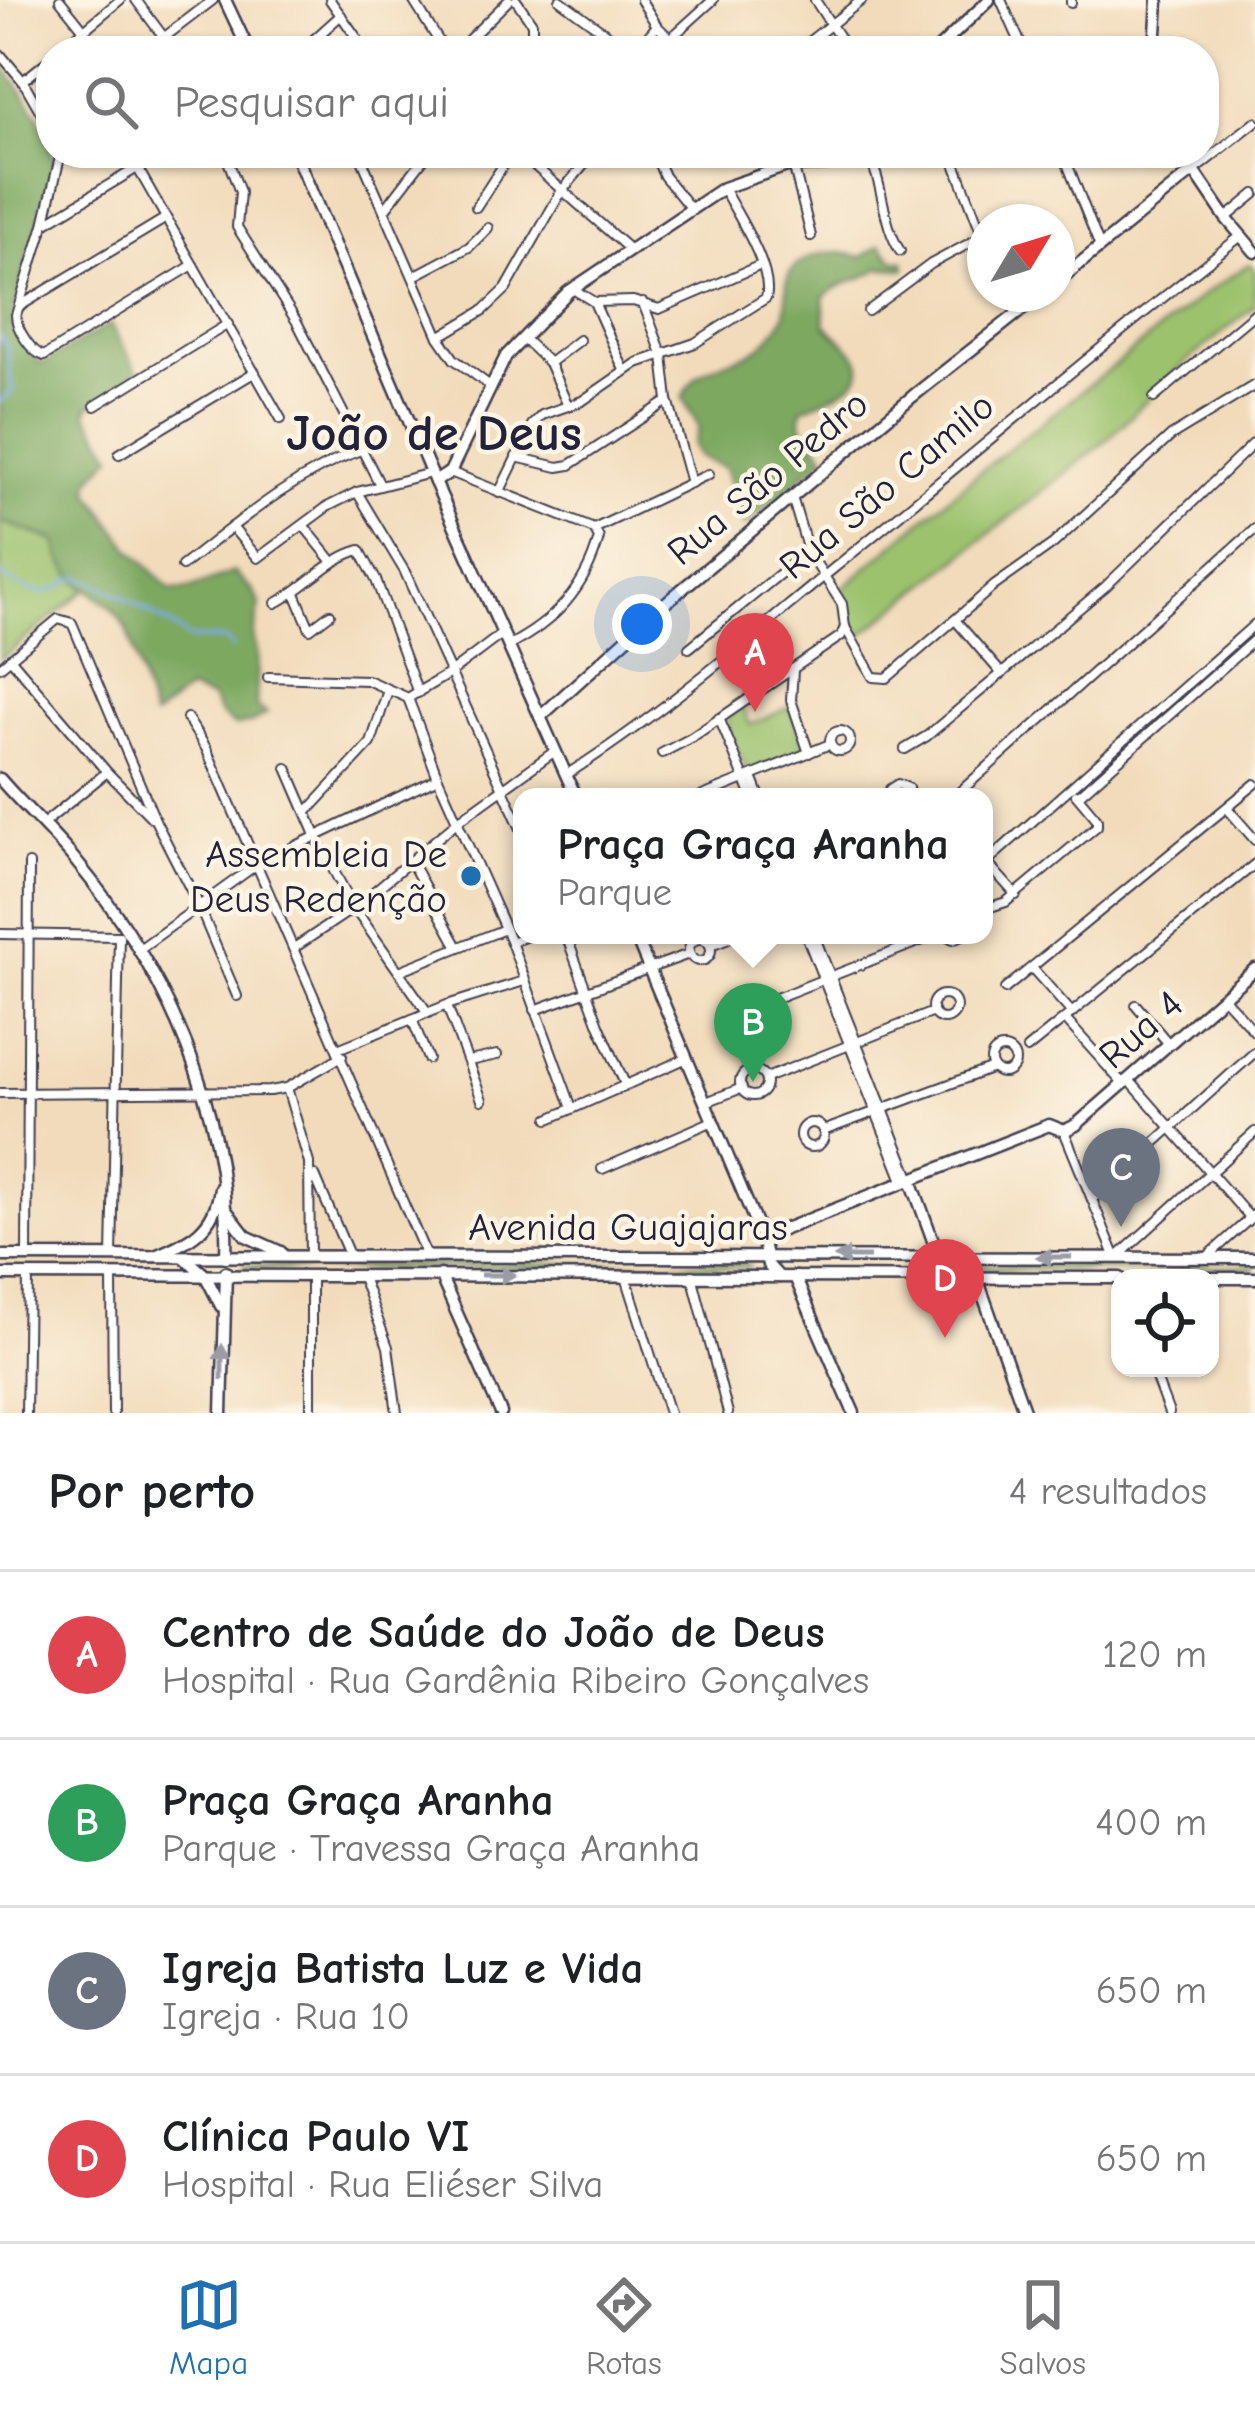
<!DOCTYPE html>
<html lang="pt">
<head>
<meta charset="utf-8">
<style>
	body { margin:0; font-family:"Comic Neue",sans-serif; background:#f6f6f6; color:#202124 }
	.controls { position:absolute; right:36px; bottom:36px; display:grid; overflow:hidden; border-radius:24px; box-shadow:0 3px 9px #0004 }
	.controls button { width:108px; height:108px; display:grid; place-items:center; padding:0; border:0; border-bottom:3px solid #e0e0e0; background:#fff; color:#202124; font:60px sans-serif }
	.compass { position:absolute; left:967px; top:204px; width:108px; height:108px; border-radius:50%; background:#fff; box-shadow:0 3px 9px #0004; rotate:52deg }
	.you { position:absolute; left:642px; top:624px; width:42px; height:42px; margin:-30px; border:9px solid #fff; border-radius:50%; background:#1a73e8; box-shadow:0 0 0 18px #1a73e833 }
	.badge { display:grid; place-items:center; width:78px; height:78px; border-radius:50%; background:#1f6fb2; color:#fff; font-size:39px; font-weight:700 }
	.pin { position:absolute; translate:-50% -99px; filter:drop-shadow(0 3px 6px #0008) }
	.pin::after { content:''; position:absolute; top:63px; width:42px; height:36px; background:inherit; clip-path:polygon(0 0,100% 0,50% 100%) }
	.popup { position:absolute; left:513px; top:788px; width:480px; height:156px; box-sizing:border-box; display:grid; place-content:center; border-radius:24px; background:#fff; filter:drop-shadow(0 3px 9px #0005); font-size:39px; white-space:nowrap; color:#757577 }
	.popup b { font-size:45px; color:#202124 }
	.popup::after { content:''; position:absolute; left:50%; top:100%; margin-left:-24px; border:24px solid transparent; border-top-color:#fff }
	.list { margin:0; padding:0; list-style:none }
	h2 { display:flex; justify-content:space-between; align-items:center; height:156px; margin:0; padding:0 48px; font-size:51px }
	h2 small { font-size:39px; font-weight:400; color:#757577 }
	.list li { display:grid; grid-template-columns:78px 1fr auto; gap:36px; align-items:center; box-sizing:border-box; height:168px; padding:0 48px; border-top:3px solid #e0e0e0 }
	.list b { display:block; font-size:45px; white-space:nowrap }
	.list p { margin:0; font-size:39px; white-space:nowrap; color:#757577 }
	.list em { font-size:39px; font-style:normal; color:#757577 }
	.icon { flex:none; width:66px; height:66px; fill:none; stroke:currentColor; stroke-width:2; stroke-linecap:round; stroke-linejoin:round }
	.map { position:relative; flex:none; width:1255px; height:1413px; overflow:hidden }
	.search { position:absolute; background:#fff; box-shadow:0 3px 9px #0004; left:36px; right:36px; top:36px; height:132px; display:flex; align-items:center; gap:30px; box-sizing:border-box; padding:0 42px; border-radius:48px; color:#757577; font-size:45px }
	.sheet { height:828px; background:#fff }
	nav { display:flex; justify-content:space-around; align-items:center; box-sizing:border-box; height:168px; border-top:3px solid #e0e0e0; background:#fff; font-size:33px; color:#757577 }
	nav a { display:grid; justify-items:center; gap:6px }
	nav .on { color:#1f6fb2 }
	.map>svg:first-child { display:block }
	.green { fill:#9cc26d; stroke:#5f7254; stroke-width:3 }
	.forest { fill:#7da860; stroke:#50654e; stroke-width:3 }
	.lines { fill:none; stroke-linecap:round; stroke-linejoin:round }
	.stream { stroke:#7eace8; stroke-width:3 }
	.street-casing { stroke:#413e4e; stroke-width:12 }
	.secondary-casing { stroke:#413e4e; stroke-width:15 }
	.primary-casing { stroke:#413e4e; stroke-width:15 }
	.street { stroke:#fff; stroke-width:8 }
	.secondary { stroke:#fff; stroke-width:10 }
	.primary { stroke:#fff; stroke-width:10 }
	.oneway { fill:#9c9ca7 }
	.poi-dot { fill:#1f6fb2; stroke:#fcf5e5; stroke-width:4.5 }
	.labels { text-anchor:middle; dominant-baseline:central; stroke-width:9; stroke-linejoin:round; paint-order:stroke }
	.street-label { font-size:39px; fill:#22223b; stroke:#fcf5e5 }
	.poi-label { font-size:39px; fill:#22223b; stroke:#fcf5e5; text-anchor:end }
	.district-label { font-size:51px; font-weight:bold; fill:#22223b; stroke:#fcf5e5 }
</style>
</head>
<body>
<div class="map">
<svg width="1255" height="1413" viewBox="0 0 1255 1413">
	<rect width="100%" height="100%" fill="#fcf5e5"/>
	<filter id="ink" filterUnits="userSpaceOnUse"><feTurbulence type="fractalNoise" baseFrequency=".00833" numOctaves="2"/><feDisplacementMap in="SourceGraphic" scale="24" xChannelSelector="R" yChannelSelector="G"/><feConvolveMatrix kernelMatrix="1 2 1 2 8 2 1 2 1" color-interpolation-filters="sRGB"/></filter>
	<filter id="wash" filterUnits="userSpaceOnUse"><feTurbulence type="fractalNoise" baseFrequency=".004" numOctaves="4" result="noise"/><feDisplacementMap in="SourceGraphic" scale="48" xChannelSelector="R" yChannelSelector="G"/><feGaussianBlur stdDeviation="2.7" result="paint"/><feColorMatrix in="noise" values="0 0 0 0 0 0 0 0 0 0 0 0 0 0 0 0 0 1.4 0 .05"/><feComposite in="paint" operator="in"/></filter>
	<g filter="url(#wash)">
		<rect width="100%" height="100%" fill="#f2dbbb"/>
		<g class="green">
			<polygon points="1250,264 1255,269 1255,306 1179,368 1106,441 858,638 839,591 973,477 1206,293"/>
			<polygon points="0,521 56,541 62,561 85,590 0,660"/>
			<polygon points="742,706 750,725 790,707 805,748 748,773 729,733 727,719"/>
			<polygon points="748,1263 750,1268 244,1269 243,1265"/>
			<polygon points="980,1265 1255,1266 1255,1270 993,1270"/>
		</g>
		<g class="forest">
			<path d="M0 63C23 89 51 130 54 163L11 323 38 362 44 363 110 324 138 372 88 407 87 414 113 455 91 479 90 492 129 547 171 590 189 589 234 572 253 591 260 605 253 636 258 655 256 706 267 713 251 723 235 726 220 714 211 698 188 690 153 718 127 629 113 609 77 581 62 561 56 541 0 521Z"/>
			<path d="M881 245 894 261H904L905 269 880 268C863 281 838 282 824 297L825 323C833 336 845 341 854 353 880 385 819 399 801 410V424L826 456 744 526 725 468 698 456 693 445 699 427 683 398C697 358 741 365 764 343 771 336 783 323 785 313 790 292 779 277 800 263 821 249 840 251 862 257Z"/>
		</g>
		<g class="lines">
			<g class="stream">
				<polyline points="0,336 8,350 12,392 0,402"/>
				<path d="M0 573C17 588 41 599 62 586 71 580 67 578 79 578 93 578 178 627 187 638L226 640 233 648"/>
			</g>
		</g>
	</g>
	<g filter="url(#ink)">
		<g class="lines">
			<g class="street-casing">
				<g id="street">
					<polyline points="60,0 84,30"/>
					<polyline points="136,0 174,51"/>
					<polyline points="330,0 366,51"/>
					<polyline points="413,0 445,51"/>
					<polyline points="516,0 532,23 532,51"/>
					<polyline points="560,0 630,51"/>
					<polyline points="641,0 657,26 683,51"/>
					<polyline points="815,0 848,51"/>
					<polyline points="1001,0 1024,51"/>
					<polyline points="1071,0 1071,3"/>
					<polyline points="166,36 213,0"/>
					<polyline points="671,38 713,0"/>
					<polyline points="59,51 120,0"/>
					<polyline points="301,51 341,15"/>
					<polyline points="457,51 509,0"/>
					<polyline points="635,51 657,26"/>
					<polyline points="797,51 862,0"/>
					<polyline points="0,54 23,81 51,130"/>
					<polyline points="23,81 51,58"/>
					<path d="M61 153 44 225 16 315C16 329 31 352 44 356L193 265"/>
					<polyline points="129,153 281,419"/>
					<polyline points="225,153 240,192 237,227 297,322 380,485"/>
					<polyline points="359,153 439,337 454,359 490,386"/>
					<polyline points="520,153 629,249"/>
					<polyline points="654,153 664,176 691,209"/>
					<path d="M867 153C885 185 881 221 900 251"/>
					<polyline points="951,153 984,239"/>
					<polyline points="1063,153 1100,247"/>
					<polyline points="299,162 318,153"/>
					<polyline points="794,168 811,236"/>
					<polyline points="1192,172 1255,122"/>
					<polyline points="476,207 511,153"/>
					<polyline points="386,208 428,153"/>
					<polyline points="1226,218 1255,194"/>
					<polyline points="46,223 137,168"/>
					<polyline points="414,276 469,247 488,228"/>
					<polyline points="573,289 594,302 624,370"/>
					<polyline points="1010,294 1018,313"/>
					<polyline points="594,302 633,301 659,309 761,265"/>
					<polyline points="643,303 663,356 668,400 691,483"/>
					<polyline points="20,306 166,218"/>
					<polyline points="868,311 931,264 983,236"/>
					<polyline points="439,337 484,310 506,289 561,192 594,153"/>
					<polyline points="523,338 549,363 568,406"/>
					<polyline points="549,363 579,340"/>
					<polyline points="1154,398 1255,313"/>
					<polyline points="95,406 228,324"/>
					<polyline points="119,454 255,372"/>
					<polyline points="516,457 558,467 570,465 668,401"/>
					<polyline points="450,472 594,529"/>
					<polyline points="357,492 405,572 522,831"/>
					<path d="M499 493 532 425 542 415 582 401 637 363 695 343 766 298C774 270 737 214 723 188"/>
					<polyline points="792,497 808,551 842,604 845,627 873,677 887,678 994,586 1053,544 1171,436 1255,385"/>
					<polyline points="304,526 333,562"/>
					<polyline points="232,527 258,558 327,507 357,492 431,473"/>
					<polyline points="594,529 709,474"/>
					<path d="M182 566C240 521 293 475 363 449"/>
					<polyline points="295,593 310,629 330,614"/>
					<path d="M276 603C306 588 329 558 360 550L376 580 418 693"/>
					<polyline points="956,621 1002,674"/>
					<path d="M508 646C554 622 585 590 599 538L594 529"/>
					<polyline points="689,648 808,551"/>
					<polyline points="10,658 107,772 152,818"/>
					<polyline points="0,667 58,619 72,623 156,822 198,904 237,996"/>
					<polyline points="793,670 791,700 809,753"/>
					<polyline points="268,677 367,680 408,698 450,673 503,633"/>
					<polyline points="408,698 438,778 511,942 572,1108"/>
					<polyline points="187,718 206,748 427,1257"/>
					<polyline points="719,718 752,797"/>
					<circle cx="840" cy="741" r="10"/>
					<polyline points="905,749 927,736 1106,586 1255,442"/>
					<polyline points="662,753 691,738 841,636 845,627"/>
					<polyline points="287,768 322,849 354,908 428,1013"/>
					<path d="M566 775C659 716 743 643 828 573 966 461 1100 345 1241 236"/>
					<polyline points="752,777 760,797"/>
					<polyline points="1078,796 1255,639"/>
					<polyline points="700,797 830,744"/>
					<polyline points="888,797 890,789 898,784 908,788 910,797"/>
					<polyline points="954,797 1255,529"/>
					<polyline points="1227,808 1255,840"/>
					<polyline points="307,812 371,743 388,690"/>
					<polyline points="43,824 107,772"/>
					<polyline points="411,862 458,947"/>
					<polyline points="1016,895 990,866 990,859 1255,624"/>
					<polyline points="984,909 1006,902 1097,826 1097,819 1076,794"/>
					<polyline points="0,934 118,936"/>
					<polyline points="566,935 599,1025 625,1084"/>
					<polyline points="806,935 904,1183"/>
					<polyline points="814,935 911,1180"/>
					<polyline points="946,935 953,939 963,935"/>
					<circle cx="700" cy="950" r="11"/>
					<polyline points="511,942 530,935"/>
					<polyline points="711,945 736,935"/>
					<polyline points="294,948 354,908 458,821 555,751"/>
					<polyline points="138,950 256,865 438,778"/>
					<polyline points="1032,968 1072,1013"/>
					<polyline points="399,971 505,929"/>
					<polyline points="1005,989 1255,784"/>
					<circle cx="761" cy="1004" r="10"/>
					<circle cx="944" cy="1007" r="12"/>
					<polyline points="1223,997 1255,1032"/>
					<polyline points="771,1000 936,935"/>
					<polyline points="1136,1005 1169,1044"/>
					<polyline points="447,1006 482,1100"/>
					<polyline points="535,1010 689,954"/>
					<polyline points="412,1019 428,1059"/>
					<polyline points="1065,1019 1124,1085"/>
					<polyline points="340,1048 447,1005 524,981"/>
					<circle cx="1003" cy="1061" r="12"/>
					<polyline points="1027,1049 1255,864"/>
					<polyline points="469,1061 497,1055"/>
					<circle cx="753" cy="1083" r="13"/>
					<polyline points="766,1078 933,1012"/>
					<polyline points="1130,1081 1250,1218"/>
					<polyline points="287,1088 309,1163 310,1257"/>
					<polyline points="0,1093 270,1091 287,1088 342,1056"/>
					<polyline points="706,1102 742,1088"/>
					<polyline points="549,1119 687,1058"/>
					<circle cx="812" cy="1135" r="12"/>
					<polyline points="823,1131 993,1068"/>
					<polyline points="1064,1131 1116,1258 1255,1132"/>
					<polyline points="602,1169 713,1121"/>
					<polyline points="315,1176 350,1257"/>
					<polyline points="1092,1199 1255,1052"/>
					<polyline points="27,1256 29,864"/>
					<polyline points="112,1256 119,936"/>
					<polyline points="1207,1257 1255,1214"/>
					<polyline points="112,1275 113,1413"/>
					<polyline points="692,1275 728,1413"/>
					<polyline points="311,1277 311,1413"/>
					<polyline points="362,1277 388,1347 397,1413"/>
					<polyline points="626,1277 669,1413"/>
					<polyline points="1152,1368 1169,1413"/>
					<polyline points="26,1413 28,1275"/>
				</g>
			</g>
			<g class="secondary-casing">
				<g id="secondary">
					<polyline points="225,0 249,51"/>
					<polyline points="936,51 989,0"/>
					<polyline points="295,153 435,482 576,797"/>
					<polyline points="1057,282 1192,172"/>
					<polyline points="435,482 450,472 506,356 568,292 723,188 787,166 827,165 846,153"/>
					<polyline points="540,717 669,600 913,396 1042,294"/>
					<path d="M0 779C24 807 52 832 75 860 166 969 231 1113 226 1257"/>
					<polyline points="635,935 762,1238 768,1265 779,1277"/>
					<polyline points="911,1180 939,1257"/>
					<polyline points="762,1238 1049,1125 1064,1131 1076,1125 1255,969"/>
					<path d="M155 1256C190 1241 215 1229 220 1188"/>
					<polyline points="962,1257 977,1278 1025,1413"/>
					<polyline points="440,1275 501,1413"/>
					<polyline points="795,1277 854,1413"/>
				</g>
			</g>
			<g class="primary-casing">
				<g id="primary">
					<polyline points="1155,51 1158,0"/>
					<polyline points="1182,153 1226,218 1255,252"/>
					<polyline points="226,1210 246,1236 281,1252"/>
					<polyline points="0,1256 1255,1258"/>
					<polyline points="184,1257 205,1275 221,1306"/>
					<polyline points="0,1275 1120,1278"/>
					<polyline points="1210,1278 1255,1278"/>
					<polyline points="222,1413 226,1272"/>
				</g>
			</g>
			<use href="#street" class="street"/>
			<use href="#secondary" class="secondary"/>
			<use href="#primary" class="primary"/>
		</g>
		<defs><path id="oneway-solid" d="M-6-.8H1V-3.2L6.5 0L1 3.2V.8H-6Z" transform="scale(3)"/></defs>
		<g class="oneway">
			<use href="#oneway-solid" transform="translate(852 1257) rotate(180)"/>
			<use href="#oneway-solid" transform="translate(1054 1257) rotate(-180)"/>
			<use href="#oneway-solid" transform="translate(498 1275)"/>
			<use href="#oneway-solid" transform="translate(222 1362) rotate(-90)"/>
		</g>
	</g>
	<circle class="poi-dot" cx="471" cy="876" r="12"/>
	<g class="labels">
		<g class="street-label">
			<text transform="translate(768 478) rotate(-40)">Rua São Pedro</text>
			<text transform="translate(887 486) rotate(-40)">Rua São Camilo</text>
			<text transform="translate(1141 1030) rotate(-41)">Rua 4</text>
			<text x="628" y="1227">Avenida Guajajaras</text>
		</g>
		<g class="poi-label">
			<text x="447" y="854">Assembleia De<tspan x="447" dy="45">Deus Redenção</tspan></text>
		</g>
		<g class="district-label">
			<text x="434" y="433">João de Deus</text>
		</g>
	</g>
</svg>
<div class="controls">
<button><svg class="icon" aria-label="locate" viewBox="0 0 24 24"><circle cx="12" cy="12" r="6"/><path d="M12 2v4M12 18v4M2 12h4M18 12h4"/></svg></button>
</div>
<svg class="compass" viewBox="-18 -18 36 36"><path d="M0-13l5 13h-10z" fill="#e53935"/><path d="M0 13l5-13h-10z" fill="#757577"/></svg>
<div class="you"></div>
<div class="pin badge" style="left:755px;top:712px;background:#e0444e">A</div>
<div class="pin badge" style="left:753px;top:1082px;background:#2e9e5b">B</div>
<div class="popup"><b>Praça Graça Aranha</b>Parque</div>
<div class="pin badge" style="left:1121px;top:1227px;background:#6b7280">C</div>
<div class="pin badge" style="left:945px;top:1338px;background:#e0444e">D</div>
<div class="search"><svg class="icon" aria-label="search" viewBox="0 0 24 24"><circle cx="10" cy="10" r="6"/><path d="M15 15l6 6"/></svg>Pesquisar aqui</div>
</div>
<section class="sheet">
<h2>Por perto<small>4 resultados</small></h2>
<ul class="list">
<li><span class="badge" style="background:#e0444e">A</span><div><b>Centro de Saúde do João de Deus</b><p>Hospital · Rua Gardênia Ribeiro Gonçalves</p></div><em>120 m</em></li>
<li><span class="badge" style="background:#2e9e5b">B</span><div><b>Praça Graça Aranha</b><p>Parque · Travessa Graça Aranha</p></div><em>400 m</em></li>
<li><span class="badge" style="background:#6b7280">C</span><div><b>Igreja Batista Luz e Vida</b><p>Igreja · Rua 10</p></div><em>650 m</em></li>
<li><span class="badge" style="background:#e0444e">D</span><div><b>Clínica Paulo VI</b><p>Hospital · Rua Eliéser Silva</p></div><em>650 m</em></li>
</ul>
</section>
<nav>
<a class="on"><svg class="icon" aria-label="map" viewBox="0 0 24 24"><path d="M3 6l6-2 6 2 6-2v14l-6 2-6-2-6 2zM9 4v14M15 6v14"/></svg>Mapa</a>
<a><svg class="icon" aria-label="directions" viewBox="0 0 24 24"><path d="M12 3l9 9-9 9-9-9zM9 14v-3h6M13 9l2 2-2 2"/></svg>Rotas</a>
<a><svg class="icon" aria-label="saved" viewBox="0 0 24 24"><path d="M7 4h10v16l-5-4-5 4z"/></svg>Salvos</a>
</nav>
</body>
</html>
